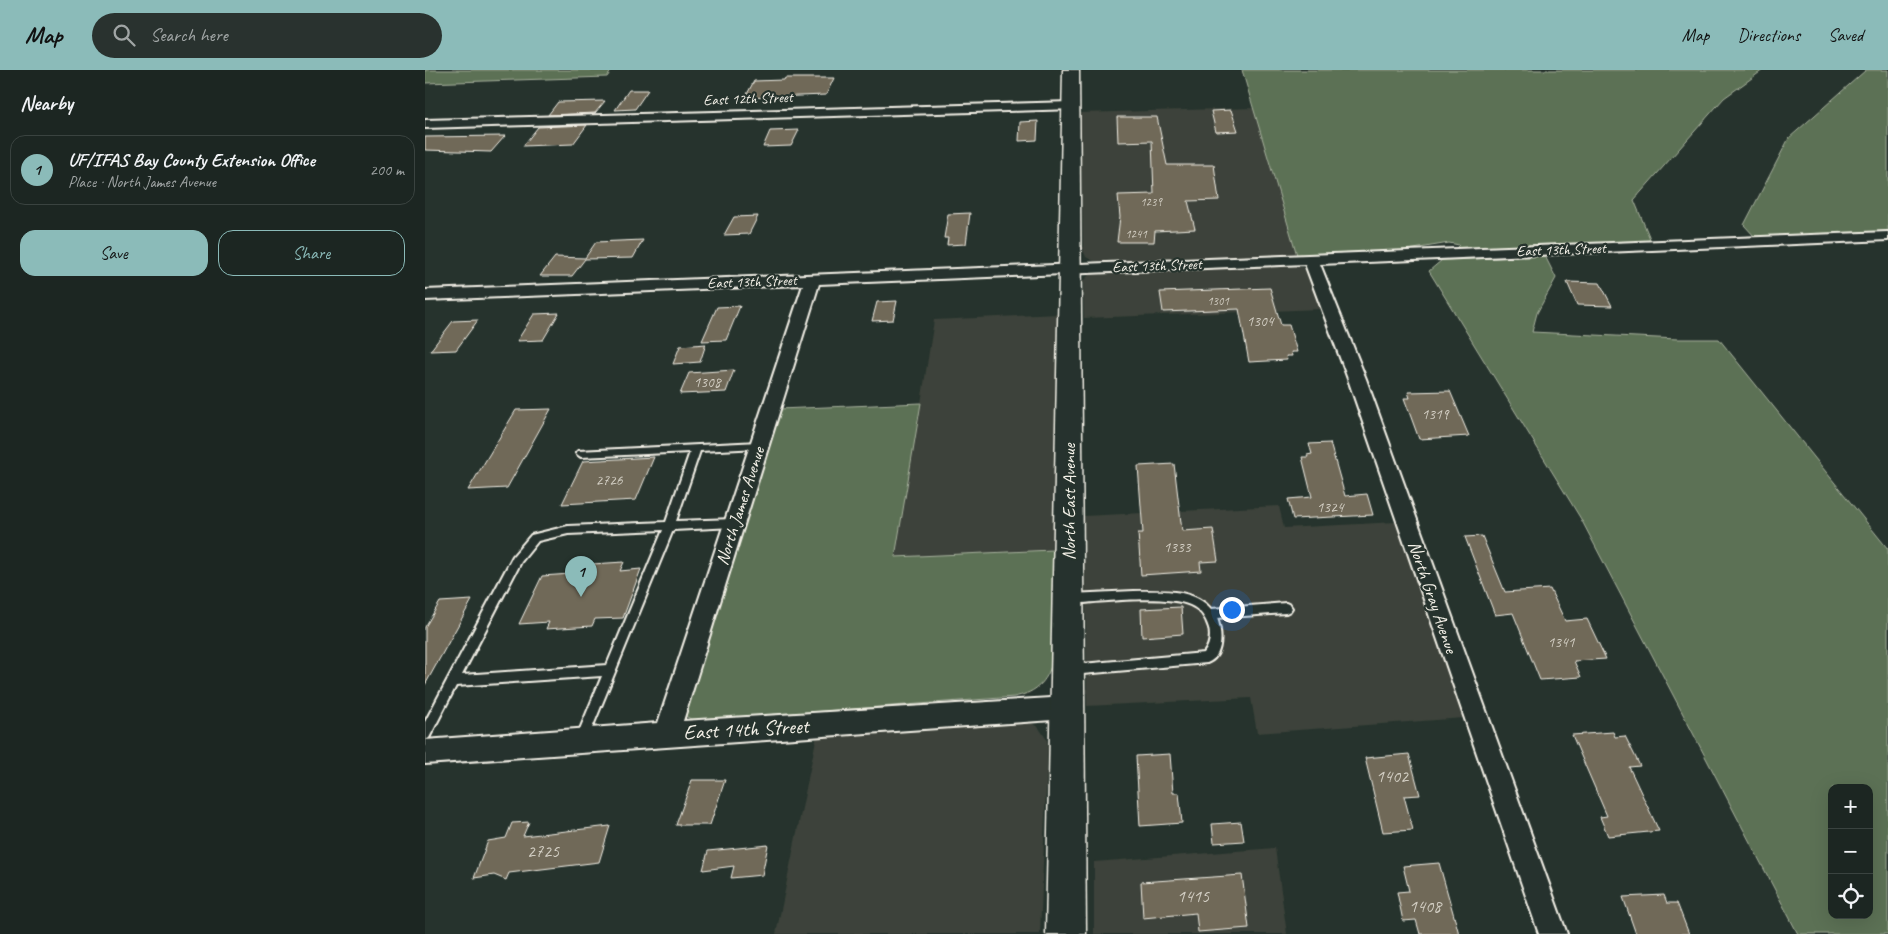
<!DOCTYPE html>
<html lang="en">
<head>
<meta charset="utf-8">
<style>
	body { margin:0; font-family:Caveat,sans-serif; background:#29322f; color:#f1f3f6 }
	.controls { position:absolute; right:15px; bottom:15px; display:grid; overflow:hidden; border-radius:10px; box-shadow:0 5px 20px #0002 }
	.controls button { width:45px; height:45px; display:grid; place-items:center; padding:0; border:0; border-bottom:1px solid #3a4340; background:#1c2622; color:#f1f3f6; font:25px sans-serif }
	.you { position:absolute; left:806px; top:539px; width:18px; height:18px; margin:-12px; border:4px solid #fff; border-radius:50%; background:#1a73e8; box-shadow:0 0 0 8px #1a73e833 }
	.badge { display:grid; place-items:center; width:32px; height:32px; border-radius:50%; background:#8bbbb9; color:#111; font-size:16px; font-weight:700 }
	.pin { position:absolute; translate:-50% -41px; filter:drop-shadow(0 1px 2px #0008) }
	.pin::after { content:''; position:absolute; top:26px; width:18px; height:15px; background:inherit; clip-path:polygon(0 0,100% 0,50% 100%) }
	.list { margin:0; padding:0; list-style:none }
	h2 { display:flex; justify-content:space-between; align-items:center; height:65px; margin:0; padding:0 20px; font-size:21px }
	h2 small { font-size:16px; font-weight:400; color:#a0a5a5 }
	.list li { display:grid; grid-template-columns:32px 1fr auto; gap:15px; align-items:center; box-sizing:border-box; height:70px; margin:0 10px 10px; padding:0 10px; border:1px solid #3a4340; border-radius:15px }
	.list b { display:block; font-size:19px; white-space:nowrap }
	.list p { margin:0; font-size:16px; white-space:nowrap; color:#a0a5a5 }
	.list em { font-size:16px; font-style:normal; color:#a0a5a5 }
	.actions { display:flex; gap:10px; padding:15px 20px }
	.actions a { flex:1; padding:11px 0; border:1px solid #8bbbb9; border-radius:15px; text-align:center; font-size:18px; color:#8bbbb9 }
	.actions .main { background:#8bbbb9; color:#111 }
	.icon { flex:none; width:28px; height:28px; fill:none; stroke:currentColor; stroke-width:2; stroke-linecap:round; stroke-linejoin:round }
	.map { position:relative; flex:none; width:1463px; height:864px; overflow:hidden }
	header { display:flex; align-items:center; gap:30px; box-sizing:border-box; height:70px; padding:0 25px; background:#8bbbb9; color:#111 }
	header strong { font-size:24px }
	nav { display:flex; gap:28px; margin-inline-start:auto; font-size:18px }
	.search { width:350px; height:45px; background:#29322f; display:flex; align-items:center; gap:12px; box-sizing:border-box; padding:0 18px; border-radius:28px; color:#a0a5a5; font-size:19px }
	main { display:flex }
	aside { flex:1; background:#1c2622 }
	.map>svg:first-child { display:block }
	.built { fill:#3c433a }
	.green { fill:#5b7154; stroke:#a8b19e; fill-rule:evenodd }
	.building { fill:#706958; stroke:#f4f1e8 }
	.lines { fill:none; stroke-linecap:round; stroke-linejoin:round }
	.lane-casing { stroke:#f4f1e8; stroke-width:4 }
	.street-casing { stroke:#f4f1e8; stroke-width:4 }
	.secondary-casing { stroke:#f4f1e8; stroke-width:3 }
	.lane { fill:#26332d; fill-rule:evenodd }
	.street { fill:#26332d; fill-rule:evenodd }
	.secondary { fill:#26332d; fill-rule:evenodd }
	.labels { text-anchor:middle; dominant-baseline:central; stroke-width:4.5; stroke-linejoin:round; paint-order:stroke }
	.far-number-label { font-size:12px; fill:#d3cfc4 }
	.far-street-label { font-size:15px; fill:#f4f1e8; stroke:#26332d }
	.number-label { font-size:15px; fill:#d3cfc4 }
	.street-label { font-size:18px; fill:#f4f1e8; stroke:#26332d }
	.near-number-label { font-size:18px; fill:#d3cfc4 }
	.near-street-label { font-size:21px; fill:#f4f1e8; stroke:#26332d }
</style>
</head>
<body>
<header>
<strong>Map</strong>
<div class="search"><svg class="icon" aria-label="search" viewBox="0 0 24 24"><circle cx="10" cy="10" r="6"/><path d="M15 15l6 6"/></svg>Search here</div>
<nav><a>Map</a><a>Directions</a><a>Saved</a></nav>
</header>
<main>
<aside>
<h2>Nearby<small></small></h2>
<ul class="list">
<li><span class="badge">1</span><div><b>UF/IFAS Bay County Extension Office</b><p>Place · North James Avenue</p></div><em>200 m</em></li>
</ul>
<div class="actions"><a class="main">Save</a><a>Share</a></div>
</aside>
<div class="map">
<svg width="1463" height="864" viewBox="0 0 1463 864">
	<rect width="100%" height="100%" fill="#26332d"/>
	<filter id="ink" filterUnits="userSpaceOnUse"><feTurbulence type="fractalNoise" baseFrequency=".02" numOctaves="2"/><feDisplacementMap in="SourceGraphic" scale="10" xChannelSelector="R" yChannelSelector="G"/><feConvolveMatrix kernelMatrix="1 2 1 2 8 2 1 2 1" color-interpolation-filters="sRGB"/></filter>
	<g filter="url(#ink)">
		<g class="built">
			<polygon points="830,38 872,185 680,191 669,191 661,187 658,180 655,43"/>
			<polygon points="870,194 879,198 884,203 896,239 659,248 658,211 664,205 673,202"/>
			<polygon points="633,244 626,596 618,613 604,624 589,627 277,650 266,649 260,646 354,339 496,333 509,250"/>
			<polygon points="854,436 859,458 971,452 1039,648 832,663 826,628 662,636 659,446"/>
			<polygon points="599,651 605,652 614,658 622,670 623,676 615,864 351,864 392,665"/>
			<polygon points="850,778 862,864 669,864 669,792"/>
		</g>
		<g class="green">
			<polygon points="0,0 187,0 182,7 0,13"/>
			<polygon points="817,0 1338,0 1299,28 1209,130 1226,171 1030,179 1034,175 1024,173 977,181 872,185"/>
			<polygon points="1441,0 1463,0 1463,161 1330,167 1319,155 1364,68"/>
			<path d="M1120 186 1131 208 1112 243 1107 262 1253 269H1294L1463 479V864H1373L1156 449 1004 201 1017 190ZM1407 718H1444V845H1407Z"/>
			<path d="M496 333 470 487 628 480 626 596C620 615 608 623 589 627L277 650 266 649 260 646 258 640 354 339Z"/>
		</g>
		<g class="building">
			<polygon points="360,8 409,8 401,25 320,28 329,11 359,10"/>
			<polygon points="204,20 223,20 210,39 190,40"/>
			<polygon points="180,31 170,43 123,45 133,32"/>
			<polygon points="806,40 813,61 791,62 786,41"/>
			<polygon points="692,47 732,47 742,95 789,95 794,130 763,131 770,159 730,161 729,172 692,172 695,147 693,125 729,124 727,71 693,72"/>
			<polygon points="613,51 612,70 594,71 595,52"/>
			<polygon points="162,55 148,74 98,76 113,57"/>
			<polygon points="374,60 366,76 338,77 345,61"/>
			<polygon points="80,66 66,82 0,80 0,67"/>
			<polygon points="545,143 541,174 522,175 523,168 519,168 523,144"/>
			<polygon points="333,146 324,164 299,165 309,147"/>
			<polygon points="218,170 208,188 160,189 147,206 115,206 130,187 160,188 171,172"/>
			<polygon points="1142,212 1175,213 1187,236 1152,235"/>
			<polygon points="845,218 856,255 864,255 872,282 866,282 867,286 861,286 862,290 824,292 814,239 738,242 735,222"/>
			<polygon points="472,231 468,250 447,251 452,232"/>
			<polygon points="315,236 301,270 277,271 292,237"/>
			<polygon points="134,243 118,270 92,271 109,244"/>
			<polygon points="53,250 31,280 5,281 28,251"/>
			<polygon points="281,274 275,292 248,294 255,276"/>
			<polygon points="309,300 301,322 255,324 264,303"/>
			<polygon points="1025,321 1044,366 994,369 979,328 985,328 983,322"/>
			<polygon points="126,339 82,418 43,420 91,340"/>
			<polygon points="905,373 920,426 942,424 948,445 868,449 863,429 887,427 877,387 883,387 882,385 887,384 884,374"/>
			<polygon points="229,387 211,430 137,434 158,391"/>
			<polygon points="749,394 757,461 788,459 793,491 775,492 776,501 716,505 713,463 718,463 713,396"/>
			<polygon points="1057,466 1080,522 1125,519 1140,551 1162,549 1181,589 1149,591 1156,607 1115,610 1088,543 1070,545 1040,467"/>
			<polygon points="199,492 195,501 216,499 198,548 170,549 167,556 121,559 124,552 94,554 117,506 146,504 151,495"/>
			<polygon points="47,530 0,615 0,557 15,532"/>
			<polygon points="756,537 758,564 717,567 716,539"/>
			<polygon points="1188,662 1190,667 1200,666 1215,696 1204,697 1234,761 1183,766 1175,747 1182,746 1147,665"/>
			<polygon points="745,684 748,723 754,723 757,753 715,756 711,686"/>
			<polygon points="984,684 995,725 979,726 988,760 958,762 940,688"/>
			<polygon points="267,710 300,710 285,755 251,755"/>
			<polygon points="104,752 98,766 185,756 174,792 84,803 81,810 69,805 49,808 63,771 81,768 87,753"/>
			<polygon points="816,752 819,771 789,773 787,754"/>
			<polygon points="343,775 337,805 306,808 309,796 278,800 283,781"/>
			<polygon points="1014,793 1034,864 995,864 991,850 978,851 972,822 984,821 978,796"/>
			<polygon points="817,805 824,858 773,862 771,843 718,848 716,812"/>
			<polygon points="1239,825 1242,833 1252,833 1264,864 1211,864 1198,827"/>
		</g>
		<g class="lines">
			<g class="lane-casing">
				<g id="lane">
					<path d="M334 372 339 375 334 378 275 381 251 451 309 449 313 450 314 453 313 456 309 457 248 460 161 673 157 675 153 673 151 669 177 606 31 616 4 668 0 670V652L88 486 106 465 143 456 241 452 265 382 156 387 153 385 151 383 153 381ZM238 460 182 595 37 605 96 492 113 471 143 464Z"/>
					<path d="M709 521C735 521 768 518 786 539L861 533 865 535 867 538 865 541 861 543 792 548C797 562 799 587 782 593L646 605 642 604 640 600 642 596 646 595 779 583C785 575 786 567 784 558 781 548 775 539 765 535 740 524 675 532 646 534L642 532 641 529 642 526 646 524Z"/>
				</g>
			</g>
			<g class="street-casing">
				<g id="street">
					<polygon points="646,32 652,36 650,39 0,58 0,50"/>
					<polygon points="1463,162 1463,170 895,194 941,309 1142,864 1114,864 923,309 880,194 394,214 258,651 642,627 651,630 654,638 651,646 642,649 0,694 0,670 233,653 378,215 0,230 0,220"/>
				</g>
			</g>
			<g class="secondary-casing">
				<polygon id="secondary" points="638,0 654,0 661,864 621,864"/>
			</g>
			<use href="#lane" class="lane"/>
			<use href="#street" class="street"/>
			<use href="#secondary" class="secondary"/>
		</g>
	</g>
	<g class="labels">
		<g class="far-number-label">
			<text x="726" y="132">1239</text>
			<text x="711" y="164">1241</text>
			<text x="793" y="231">1301</text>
		</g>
		<g class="far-street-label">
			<text transform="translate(323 29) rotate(-2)">East 12th Street</text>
			<text transform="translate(1136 180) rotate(-2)">East 13th Street</text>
			<text transform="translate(732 196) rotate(-2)">East 13th Street</text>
			<text transform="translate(327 212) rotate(-2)">East 13th Street</text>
		</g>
		<g class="number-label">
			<text x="835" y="251">1304</text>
			<text x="282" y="312">1308</text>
			<text x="1010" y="344">1319</text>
			<text x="184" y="410">2726</text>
			<text x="905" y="437">1324</text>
			<text x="752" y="477">1333</text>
			<text x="1136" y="572">1341</text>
		</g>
		<g class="street-label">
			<text transform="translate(644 432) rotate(-90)">North East Avenue</text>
			<text transform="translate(315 436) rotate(-72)">North James Avenue</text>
			<text transform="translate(1008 527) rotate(71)">North Gray Avenue</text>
		</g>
		<g class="near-number-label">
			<text x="967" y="706">1402</text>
			<text x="118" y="781">2725</text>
			<text x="768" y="826">1415</text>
			<text x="1000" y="836">1408</text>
		</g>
		<g class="near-street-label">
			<text transform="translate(321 659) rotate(-3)">East 14th Street</text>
		</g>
	</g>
</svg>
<div class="controls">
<button>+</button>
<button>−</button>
<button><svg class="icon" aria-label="locate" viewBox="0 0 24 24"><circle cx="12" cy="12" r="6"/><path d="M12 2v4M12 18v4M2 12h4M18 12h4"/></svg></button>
</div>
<div class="you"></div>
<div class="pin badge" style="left:156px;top:527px">1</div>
</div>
</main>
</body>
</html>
